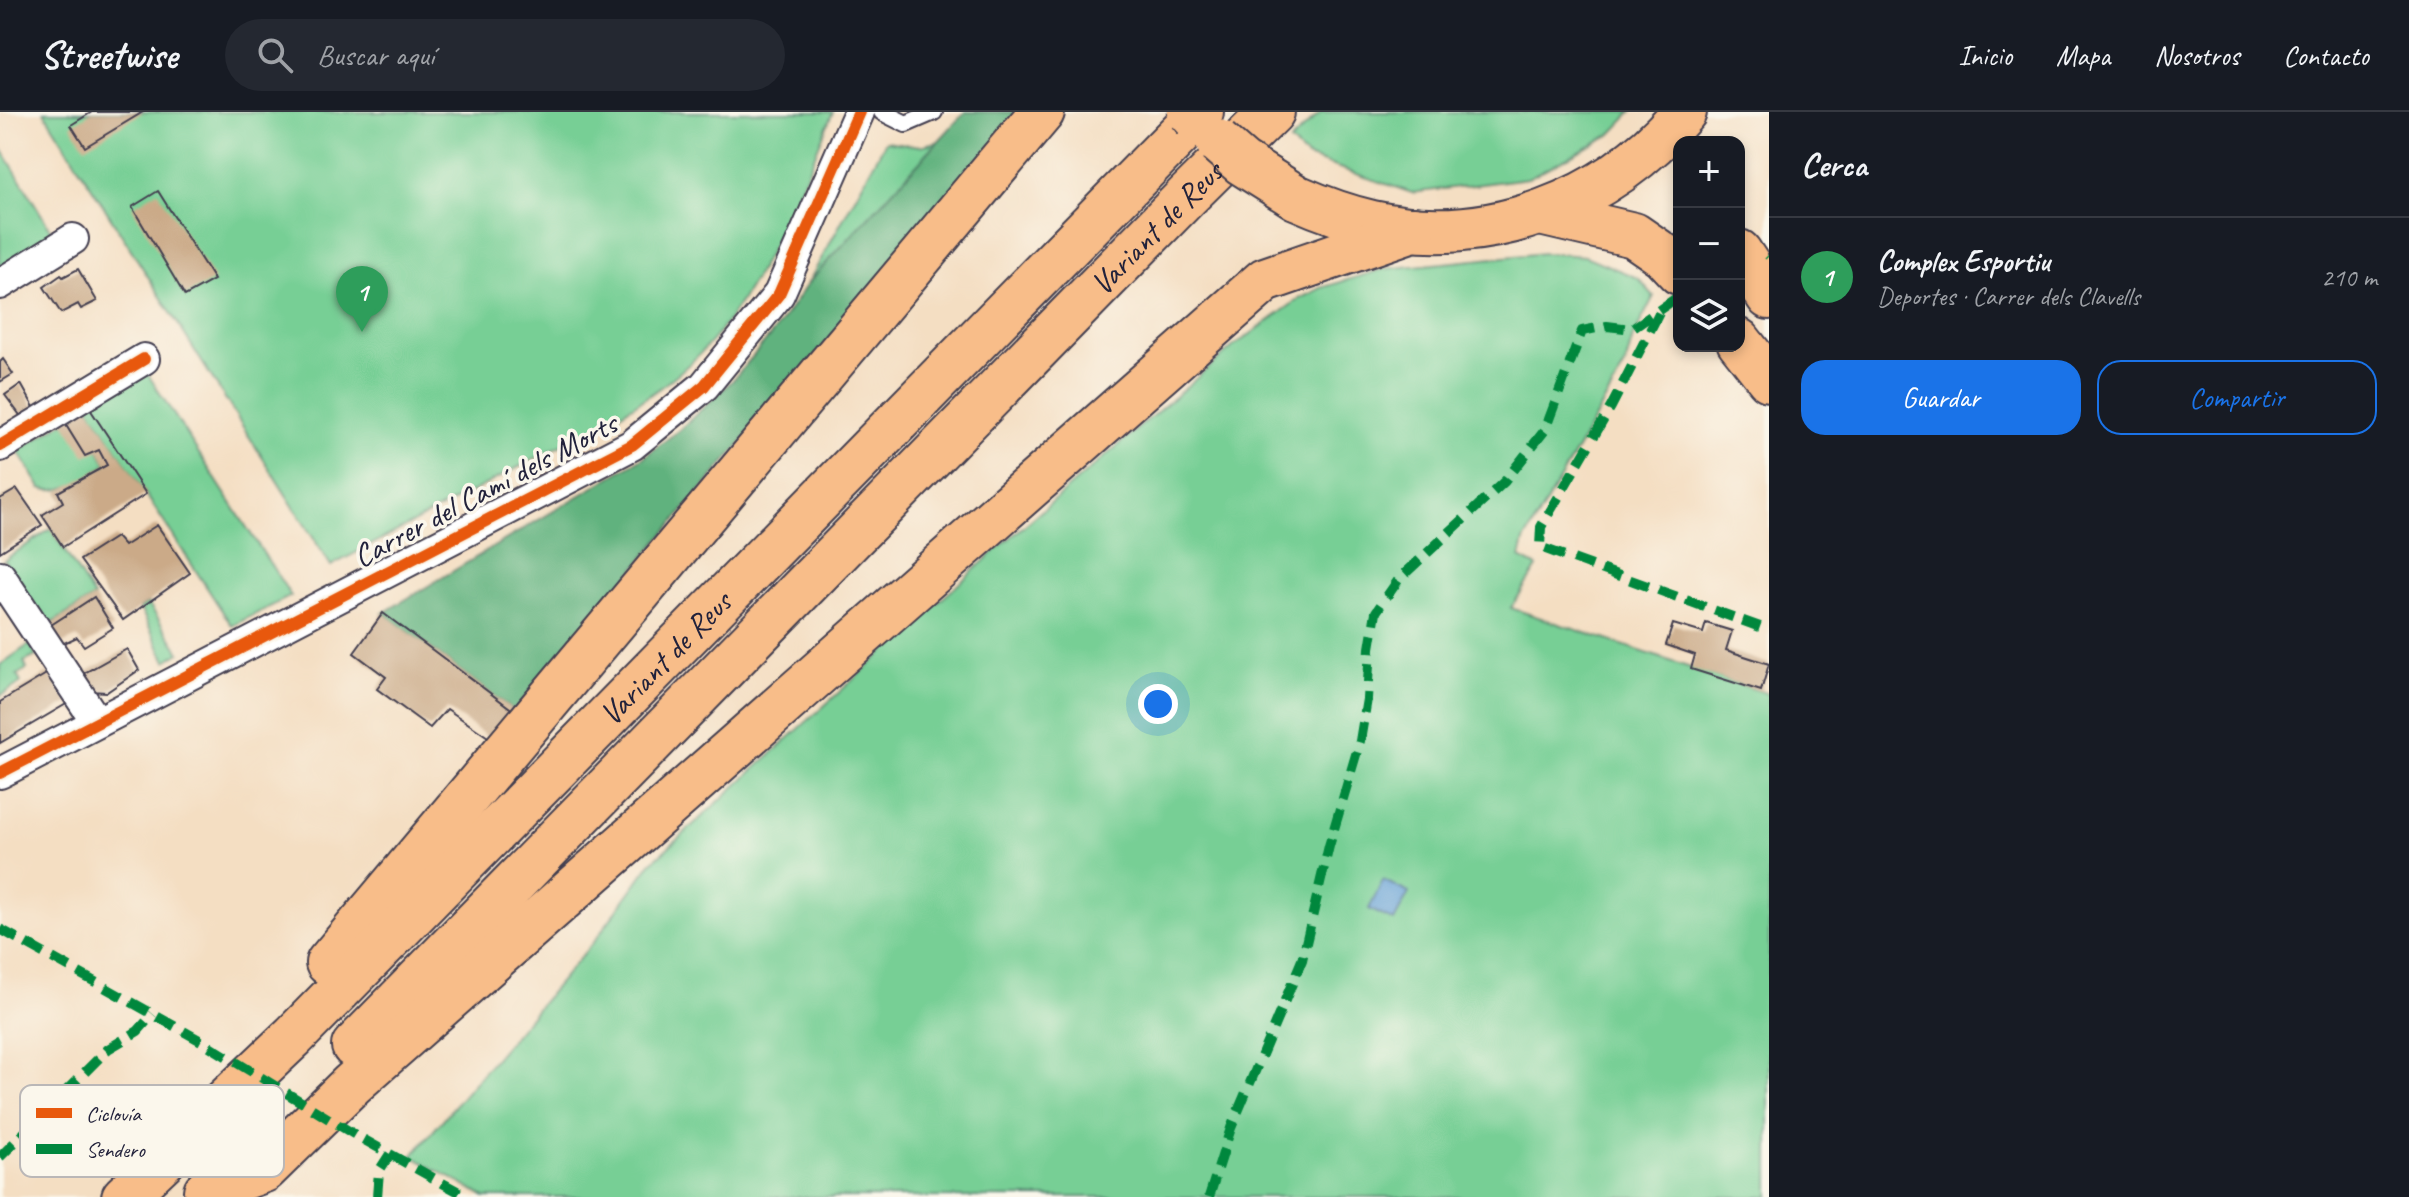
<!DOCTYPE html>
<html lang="es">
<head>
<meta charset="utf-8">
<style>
	body { margin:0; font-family:Caveat,sans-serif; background:#242831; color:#f1f3f6 }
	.controls { position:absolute; right:24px; top:24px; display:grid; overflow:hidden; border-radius:16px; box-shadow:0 4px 12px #0003 }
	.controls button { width:72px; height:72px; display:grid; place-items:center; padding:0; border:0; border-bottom:2px solid #363941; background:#171b24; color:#f1f3f6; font:40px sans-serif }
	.you { position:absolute; left:1158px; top:592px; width:28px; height:28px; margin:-20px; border:6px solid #fff; border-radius:50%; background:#1a73e8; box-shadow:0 0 0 12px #1a73e833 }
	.badge { display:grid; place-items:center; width:52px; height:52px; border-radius:50%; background:#1a73e8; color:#fff; font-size:26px; font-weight:700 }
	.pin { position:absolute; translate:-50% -66px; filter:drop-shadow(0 2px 4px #0008) }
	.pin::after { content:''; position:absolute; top:42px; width:28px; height:24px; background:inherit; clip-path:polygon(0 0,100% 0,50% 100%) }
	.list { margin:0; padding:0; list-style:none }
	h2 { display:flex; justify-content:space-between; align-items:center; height:104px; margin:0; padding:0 32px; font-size:34px }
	h2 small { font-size:26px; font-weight:400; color:#9ea1a6 }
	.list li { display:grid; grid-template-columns:52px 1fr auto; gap:24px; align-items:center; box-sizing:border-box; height:120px; padding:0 32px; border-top:2px solid #363941 }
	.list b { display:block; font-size:30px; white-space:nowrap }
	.list p { margin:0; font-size:26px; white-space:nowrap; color:#9ea1a6 }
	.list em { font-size:26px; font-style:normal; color:#9ea1a6 }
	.actions { display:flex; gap:16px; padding:24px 32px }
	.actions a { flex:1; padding:18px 0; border:2px solid #1a73e8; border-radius:24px; text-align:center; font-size:28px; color:#1a73e8 }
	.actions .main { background:#1a73e8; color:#fff }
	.icon { flex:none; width:44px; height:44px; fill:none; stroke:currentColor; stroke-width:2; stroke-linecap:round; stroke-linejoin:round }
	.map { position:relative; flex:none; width:1769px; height:1085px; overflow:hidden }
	header { display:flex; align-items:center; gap:48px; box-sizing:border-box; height:112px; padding:0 40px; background:#171b24; border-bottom:2px solid #363941 }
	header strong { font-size:38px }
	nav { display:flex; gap:44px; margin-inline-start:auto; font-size:28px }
	.search { width:560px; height:72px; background:#242831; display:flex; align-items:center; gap:20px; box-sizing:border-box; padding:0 28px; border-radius:44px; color:#9ea1a6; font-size:30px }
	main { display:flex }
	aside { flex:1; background:#171b24 }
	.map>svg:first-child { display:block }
	.green { fill:#77cf95; stroke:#4c7868; stroke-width:2 }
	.forest { fill:#61b27e; stroke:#426a5c; stroke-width:2 }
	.water { fill:#66a2d7; stroke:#446289; stroke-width:2 }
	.building { fill:#cbaa88 }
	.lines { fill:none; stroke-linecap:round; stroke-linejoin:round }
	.lane-casing { stroke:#423e4f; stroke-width:20 }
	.street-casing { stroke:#423e4f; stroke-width:34 }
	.primary-casing { stroke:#423e4f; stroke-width:48 }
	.highway-casing { stroke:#423e4f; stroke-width:48 }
	.lane { stroke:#fff; stroke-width:16 }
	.street { stroke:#fff; stroke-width:30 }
	.primary { stroke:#f8bd89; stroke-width:44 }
	.highway { stroke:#f8bd89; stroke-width:44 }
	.primary-bridge-casing { stroke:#423e4f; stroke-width:48; stroke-linecap:butt }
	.primary-bridge { stroke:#f8bd89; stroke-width:44 }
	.quiet { stroke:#00873e; stroke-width:10; stroke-dasharray:20 10; stroke-linecap:butt }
	.cycleway-casing { stroke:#fbf7ec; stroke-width:17 }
	.cycleway { stroke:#e8590c; stroke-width:12 }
	.labels { text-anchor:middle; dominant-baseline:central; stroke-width:7; stroke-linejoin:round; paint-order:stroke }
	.street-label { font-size:32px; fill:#22223b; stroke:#fbf7ec }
	.key { fill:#fbf7ec; stroke:#bab7b7; stroke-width:2 }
	.key-label { font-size:22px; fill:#22223b }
</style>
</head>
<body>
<header>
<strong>Streetwise</strong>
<div class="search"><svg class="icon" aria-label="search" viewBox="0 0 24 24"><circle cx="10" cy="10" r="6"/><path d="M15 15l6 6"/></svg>Buscar aquí</div>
<nav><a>Inicio</a><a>Mapa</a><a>Nosotros</a><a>Contacto</a></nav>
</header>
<main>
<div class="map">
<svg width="1769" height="1085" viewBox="0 0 1769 1085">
	<rect width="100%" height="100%" fill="#fbf7ec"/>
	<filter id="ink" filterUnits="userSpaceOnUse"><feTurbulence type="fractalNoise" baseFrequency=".0125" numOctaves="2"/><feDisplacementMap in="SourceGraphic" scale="16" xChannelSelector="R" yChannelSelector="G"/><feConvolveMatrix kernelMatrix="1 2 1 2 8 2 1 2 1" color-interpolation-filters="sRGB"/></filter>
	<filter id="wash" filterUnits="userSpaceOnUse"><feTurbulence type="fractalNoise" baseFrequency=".006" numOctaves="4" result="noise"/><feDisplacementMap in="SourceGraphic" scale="32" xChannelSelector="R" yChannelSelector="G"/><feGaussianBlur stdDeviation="1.8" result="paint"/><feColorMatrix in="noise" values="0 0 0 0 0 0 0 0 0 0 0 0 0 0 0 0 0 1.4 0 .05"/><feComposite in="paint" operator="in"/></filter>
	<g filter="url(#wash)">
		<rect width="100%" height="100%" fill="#f4dec2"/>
		<g class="green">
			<path d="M44 0H833C803 72 772 147 726 211 676 281 593 316 519 355 456 388 393 421 331 454Z"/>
			<polygon points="1321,0 1632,0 1610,23 1528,66 1412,81 1307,45 1290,30"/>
			<polygon points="886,29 920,34 940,29 808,171"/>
			<polygon points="0,34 55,125 0,157"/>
			<polygon points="1544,141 1585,144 1638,166 1654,184 1633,225 1625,254 1524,429 1520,446 1537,455 1511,496 1769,582 1769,1085 485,1085 412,1044 596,827 651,751 996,438 1234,234 1299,187 1321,176 1384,157"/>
			<polygon points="147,261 291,484 232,514 88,294"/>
			<path d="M64 310 99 338 107 353C87 364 63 385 41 376L18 339Z"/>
			<polygon points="51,417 94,485 47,514 4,448"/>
			<polygon points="148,491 180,540 166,549 140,496"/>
			<polygon points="30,532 36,544 24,550 27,557 17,563 21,571 0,584 0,553"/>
		</g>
		<polygon class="forest" points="965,0 1022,0 514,599 383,501 644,345 679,318 732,269 776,217 808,171"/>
		<polygon class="water" points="1383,768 1409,781 1394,809 1369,797"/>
		<g id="blocks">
			<g class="building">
				<polygon points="92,0 143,0 85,35 71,13"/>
				<polygon points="158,79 214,168 185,184 132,95"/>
				<polygon points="78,157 97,189 81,197 78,192 61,201 44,175 61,163 63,165"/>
				<polygon points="3,247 13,262 0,270 0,250"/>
				<polygon points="21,272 35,297 22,306 5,283"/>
				<polygon points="88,294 146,382 63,435 42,403 63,390 58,380 107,353 99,338 85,344 64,310"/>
				<polygon points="17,377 42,413 0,440 0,387"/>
				<polygon points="157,413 190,461 123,508 80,448 116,425 124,434"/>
				<polygon points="94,485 113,516 84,534 77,525 62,532 51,513"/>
				<polygon points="383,501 514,599 491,627 447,597 430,616 377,577 386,565 354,541"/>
				<polygon points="1706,511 1732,519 1726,538 1769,552 1761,579 1691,557 1695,543 1666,533 1673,512 1703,521"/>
				<polygon points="127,537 139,558 107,580 89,579 81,563"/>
				<polygon points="48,561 68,591 0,631 0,590"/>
			</g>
		</g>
	</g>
	<g filter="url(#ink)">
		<use href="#blocks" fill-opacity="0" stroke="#423e4f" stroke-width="2"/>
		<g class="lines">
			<g class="lane-casing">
				<polyline id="lane" points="882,0 906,12 934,0"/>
			</g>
			<g class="street-casing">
				<g id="street">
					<polyline points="0,172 73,127"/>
					<polyline points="0,334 144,247"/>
					<polyline points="0,464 97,610"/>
					<polyline points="0,661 632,333 704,274 779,182 859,0"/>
				</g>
			</g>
			<g class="primary-casing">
				<g id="primary">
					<path d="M1296 85C1321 96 1345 105 1372 111 1488 137 1609 90 1684 0"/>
					<polyline points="1540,101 1634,123 1663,143 1679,160"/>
					<polyline points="1739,140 1769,185"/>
					<polyline points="1739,229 1769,267"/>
				</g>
			</g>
			<g class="highway-casing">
				<g id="highway">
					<polyline points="328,851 1042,0"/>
					<path id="s1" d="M354 934 1186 85 1272 0"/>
					<polyline points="206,1079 264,1058 352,972 1265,168 1413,117"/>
					<path id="s2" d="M124 1085 294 924 1201 0"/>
				</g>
			</g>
			<use href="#lane" class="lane"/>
			<use href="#street" class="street"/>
			<use href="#primary" class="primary"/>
			<use href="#highway" class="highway"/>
			<g class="primary-bridge-casing">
				<g id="primary-bridge">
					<polyline points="1190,0 1196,7"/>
					<polyline points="1218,30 1242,51 1296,85"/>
				</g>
			</g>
			<use href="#primary-bridge" class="primary-bridge"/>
			<g class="quiet">
				<polyline points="1768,143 1769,144"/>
				<polyline points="1659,201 1611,295 1541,415 1540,435 1760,515"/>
				<polyline points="0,817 203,930 357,1024 468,1085"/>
				<polyline points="0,1045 108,937 138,919 153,902"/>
				<polyline points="377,1085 379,1059 390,1042"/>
				<polyline points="1209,1085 1231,1016 1302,848 1329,734 1360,629 1367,587 1370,536 1376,500 1399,467 1505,369 1545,318 1582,219 1607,214 1632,217 1679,184"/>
			</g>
			<g class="cycleway-casing">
				<g id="cycleway">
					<polyline points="0,334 144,247"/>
					<polyline points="0,661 632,333 704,274 779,182 859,0"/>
				</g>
			</g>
			<use href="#cycleway" class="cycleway"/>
		</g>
	</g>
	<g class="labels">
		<g class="street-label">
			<text stroke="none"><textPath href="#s1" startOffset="1146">Variant de Reus</textPath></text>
			<text transform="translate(485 378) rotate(-28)">Carrer del Camí dels Morts</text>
			<text stroke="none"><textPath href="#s2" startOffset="764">Variant de Reus</textPath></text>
		</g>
	</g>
	<rect x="20" y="973" width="264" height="92" rx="12" class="key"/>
	<rect x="36" y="996" width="36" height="10" fill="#e8590c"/>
	<rect x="36" y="1032" width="36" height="10" fill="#00873e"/>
	<g class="key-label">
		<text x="86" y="1009">Ciclovía</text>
		<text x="86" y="1045">Sendero</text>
	</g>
</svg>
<div class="controls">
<button>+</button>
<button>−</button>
<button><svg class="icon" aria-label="layers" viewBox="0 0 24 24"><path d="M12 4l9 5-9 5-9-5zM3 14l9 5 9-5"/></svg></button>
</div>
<div class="you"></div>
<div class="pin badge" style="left:362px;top:220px;background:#2e9e5b">1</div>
</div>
<aside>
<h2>Cerca<small></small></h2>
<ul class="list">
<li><span class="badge" style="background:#2e9e5b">1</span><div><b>Complex Esportiu</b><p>Deportes · Carrer dels Clavells</p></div><em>210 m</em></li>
</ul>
<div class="actions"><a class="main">Guardar</a><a>Compartir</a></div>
</aside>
</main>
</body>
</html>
